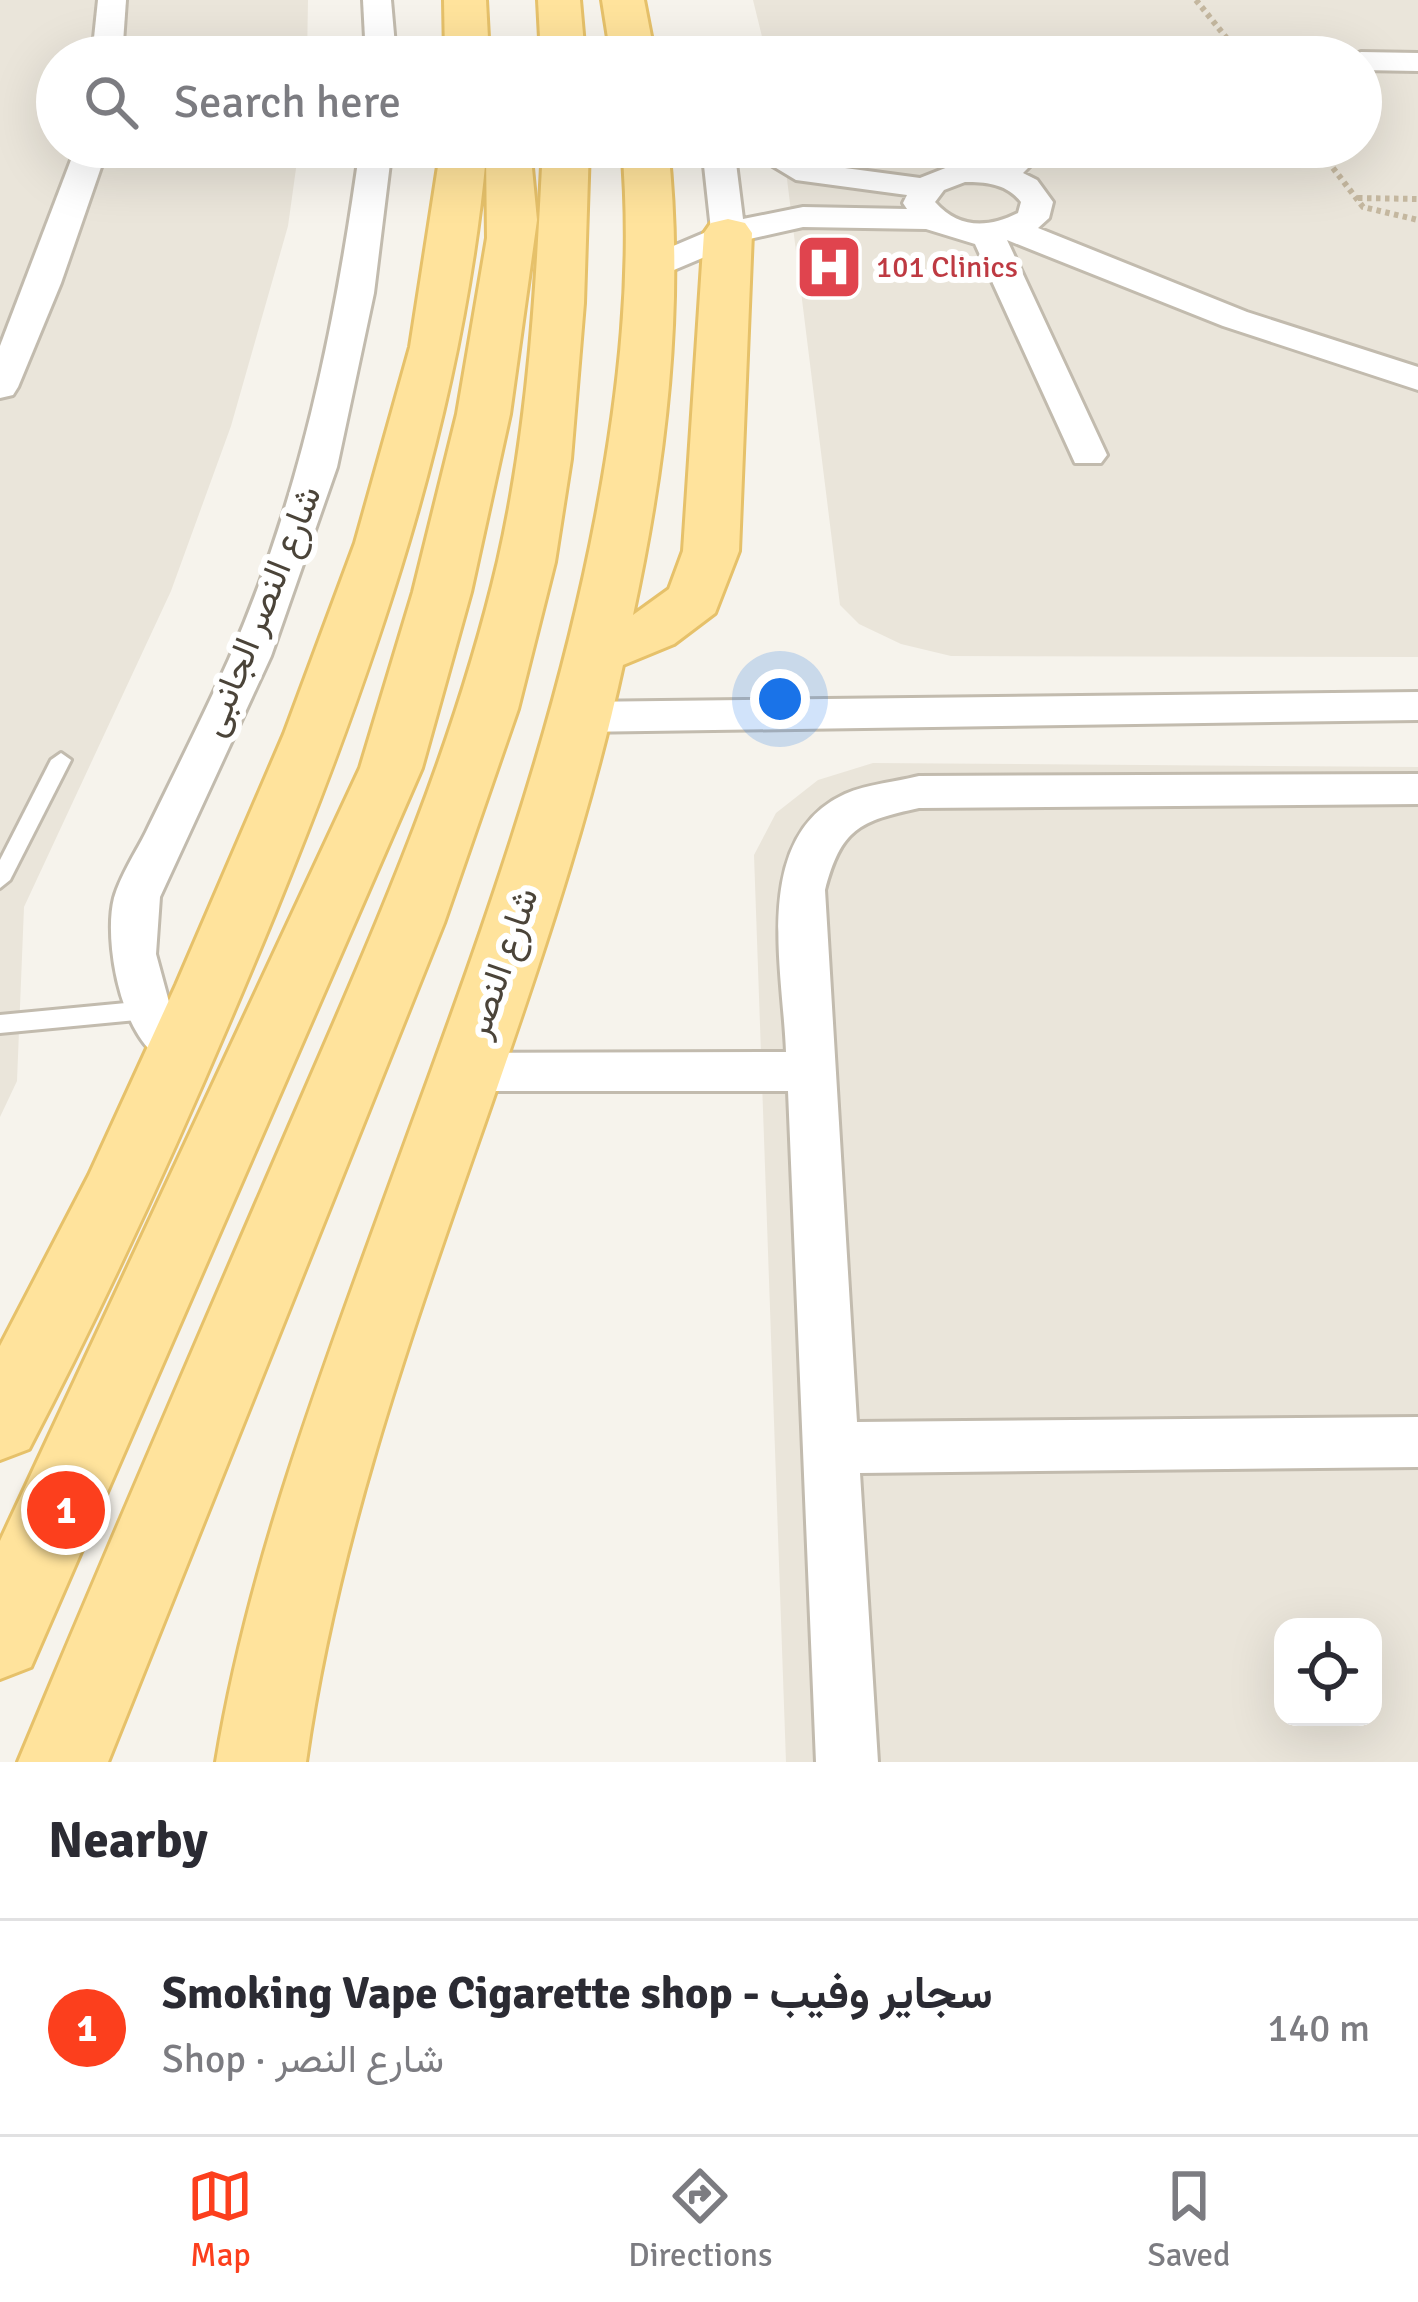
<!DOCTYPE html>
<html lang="en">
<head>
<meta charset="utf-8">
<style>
	body { margin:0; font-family:Signika,Vazirmatn,sans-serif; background:#f2f2f3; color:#2b2b33 }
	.controls { position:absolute; right:36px; bottom:36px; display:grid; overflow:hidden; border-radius:24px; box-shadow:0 12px 48px #0002 }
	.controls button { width:108px; height:108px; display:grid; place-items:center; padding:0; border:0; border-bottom:3px solid #e1e1e2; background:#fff; color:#2b2b33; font:60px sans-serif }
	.you { position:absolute; left:780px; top:699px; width:42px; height:42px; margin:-30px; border:9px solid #fff; border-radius:50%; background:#1a73e8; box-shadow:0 0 0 18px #1a73e833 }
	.badge { display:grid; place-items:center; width:78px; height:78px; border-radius:50%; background:#fc3f1d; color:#fff; font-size:39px; font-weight:700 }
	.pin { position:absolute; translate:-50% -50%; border:6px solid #fff; box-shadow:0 3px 12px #0006 }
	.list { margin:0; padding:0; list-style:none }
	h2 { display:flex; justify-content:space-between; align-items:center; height:156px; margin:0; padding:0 48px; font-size:51px }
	h2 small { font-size:39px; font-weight:400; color:#7c7c81 }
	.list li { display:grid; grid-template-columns:78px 1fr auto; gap:36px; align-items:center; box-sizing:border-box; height:216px; padding:0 48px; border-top:3px solid #e1e1e2 }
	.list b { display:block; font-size:45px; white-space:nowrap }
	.list p { margin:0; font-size:39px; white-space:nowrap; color:#7c7c81 }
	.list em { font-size:39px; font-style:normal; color:#7c7c81 }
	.icon { flex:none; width:66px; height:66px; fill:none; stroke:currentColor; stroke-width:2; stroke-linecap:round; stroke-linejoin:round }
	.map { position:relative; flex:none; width:1418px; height:1762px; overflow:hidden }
	.search { position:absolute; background:#fff; box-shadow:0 12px 48px #0002; left:36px; right:36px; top:36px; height:132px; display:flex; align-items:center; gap:30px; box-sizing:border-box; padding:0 42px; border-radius:66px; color:#7c7c81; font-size:45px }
	.sheet { height:372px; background:#fff }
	nav { display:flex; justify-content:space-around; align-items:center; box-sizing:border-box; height:168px; border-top:3px solid #e1e1e2; background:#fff; font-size:33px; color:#7c7c81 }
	nav a { display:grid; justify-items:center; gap:6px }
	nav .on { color:#fc3f1d }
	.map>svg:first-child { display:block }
	.residential { fill:#eae5da; fill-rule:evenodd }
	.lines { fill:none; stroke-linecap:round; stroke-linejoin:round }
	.service-casing { stroke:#c2bbae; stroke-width:6 }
	.minor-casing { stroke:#c2bbae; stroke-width:6 }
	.primary-casing { stroke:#e6c16a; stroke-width:6 }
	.path { stroke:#c4b79f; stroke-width:6; stroke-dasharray:4.5 4.5; stroke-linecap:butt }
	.service { fill:#fff; fill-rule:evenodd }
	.minor { fill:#fff; fill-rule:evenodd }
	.primary { fill:#ffe39c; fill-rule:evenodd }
	.labels { text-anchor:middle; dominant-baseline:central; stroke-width:12; stroke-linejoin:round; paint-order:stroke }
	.far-health-label { font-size:30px; fill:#be3a42; stroke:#fff; text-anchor:start }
	.street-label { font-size:36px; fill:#4b4439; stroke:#fff }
</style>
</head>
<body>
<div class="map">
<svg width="1418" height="1762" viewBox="0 0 1418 1762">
	<rect width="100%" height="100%" fill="#f6f3ec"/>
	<g class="residential">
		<polygon points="0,0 308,0 307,57 57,57 57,147 299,147 288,226 231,426 171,591 24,907 17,1081 0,1117"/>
		<polygon points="753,0 1418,0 1418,657 951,656 901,644 859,624 840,605 783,147 1361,147 1361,57 767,57"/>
		<path d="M873 763 1418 767V1762H786L754 855 776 813 818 780ZM1283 1627H1373V1717H1283Z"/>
	</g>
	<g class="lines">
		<g class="service-casing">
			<g id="service">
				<polygon points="1309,147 1323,147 1324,149 1317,153"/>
				<polygon points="61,753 71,760 10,880 0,888 0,860 51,760"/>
				<polygon points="147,1001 155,1004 158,1010 155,1016 147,1019 0,1033 0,1015"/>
			</g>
		</g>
		<g class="minor-casing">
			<g id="minor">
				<polygon points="98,0 126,0 122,57 92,57"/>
				<polygon points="363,0 391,0 396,57 366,57"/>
				<polygon points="1361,52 1418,53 1418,71 1361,70 1361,57 1349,57"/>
				<polygon points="76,147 108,147 61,283 18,387 13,395 0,398 0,346"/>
				<path d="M360 147H392L374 293 337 467 271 656 160 897 156 954 169 1002 208 1050 201 1064C129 1087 101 949 114 898 120 876 136 852 146 832 174 774 203 717 229 659 301 496 336 322 360 147Z"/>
				<path d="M702 147H734L743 219 803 207 907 209 903 203 907 195 796 180 741 147H781L815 164 920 178 953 165H995L1015 147H1049L1023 173 1037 180 1053 202 1049 218 1038 228 1247 312 1418 367V390L1223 326 1007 240 1107 455 1101 463H1075L975 244 926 229 803 227 745 240 662 275H638L633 268 638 261 711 230ZM965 182C987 182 1007 184 1021 202L1018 213C988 228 959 229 935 202L944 190Z"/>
				<polygon points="1418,692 1418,720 579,732 564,727 558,717 564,707 579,702"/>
				<path d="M1418 774V804L919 808C859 821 841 829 825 890L857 1422 1418 1417V1467L860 1473 878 1762H816L788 1091H464L447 1086 440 1072 447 1058 464 1053 786 1052C783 969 751 837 845 794 867 784 896 782 919 776Z"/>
			</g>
		</g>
		<g class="primary-casing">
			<g id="primary">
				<polygon points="444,0 486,0 489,57 445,57"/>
				<polygon points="538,0 580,0 585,57 541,57"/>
				<polygon points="602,0 644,0 655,57 611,57"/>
				<path d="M441 147H530L537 220 510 414 471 592 422 768 31 1667 0 1679V1541L360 768 413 592 457 414 487 238 486 156C461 422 375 667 275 913 200 1096 120 1275 29 1449L0 1460V1346L89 1175 176 985 284 734 355 543 410 347Z"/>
				<path d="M543 147H589L584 303 571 459 555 562 518 709 444 923 108 1762H18C106 1550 197 1340 288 1129 368 944 452 758 498 561 529 425 536 286 543 147Z"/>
				<path d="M622 147H668C685 304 666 462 633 615L669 589 683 551 704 233 711 223 728 219 745 223 752 233 739 551 715 613 674 644 623 665C542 1038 359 1383 306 1762H216C245 1585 305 1418 366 1250 453 1009 548 769 596 516 619 394 633 271 622 147Z"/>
			</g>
		</g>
		<g class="path">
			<polyline points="1196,0 1242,57"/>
			<polyline points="1333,168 1363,207 1418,220"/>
			<polyline points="1358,198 1418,199"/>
		</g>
		<use href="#service" class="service"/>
		<use href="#minor" class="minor"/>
		<use href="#primary" class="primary"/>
	</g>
	<defs>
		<g id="hospital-square" transform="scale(3.45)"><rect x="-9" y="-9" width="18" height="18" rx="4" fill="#e0444e" stroke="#fff"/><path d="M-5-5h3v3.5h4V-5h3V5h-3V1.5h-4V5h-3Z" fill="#fff"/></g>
	</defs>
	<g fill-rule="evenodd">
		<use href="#hospital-square" x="829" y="267"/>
	</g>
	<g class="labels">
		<g class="far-health-label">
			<text x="876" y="267">101 Clinics</text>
		</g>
		<g class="street-label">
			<text transform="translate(261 611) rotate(-68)">شارع النصر الجانبى</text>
			<text transform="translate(502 963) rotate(-71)">شارع النصر</text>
		</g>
	</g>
</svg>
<div class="controls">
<button><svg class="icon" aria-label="locate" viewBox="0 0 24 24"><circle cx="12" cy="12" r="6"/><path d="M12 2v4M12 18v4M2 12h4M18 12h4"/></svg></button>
</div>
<div class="you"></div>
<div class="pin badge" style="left:66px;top:1510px">1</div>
<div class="search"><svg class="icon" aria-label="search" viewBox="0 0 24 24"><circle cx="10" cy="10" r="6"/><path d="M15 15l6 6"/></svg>Search here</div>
</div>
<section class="sheet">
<h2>Nearby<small></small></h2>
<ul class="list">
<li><span class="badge">1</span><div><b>Smoking Vape Cigarette shop - سجاير وفيب</b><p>Shop · شارع النصر</p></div><em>140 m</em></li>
</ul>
</section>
<nav>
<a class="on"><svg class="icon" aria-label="map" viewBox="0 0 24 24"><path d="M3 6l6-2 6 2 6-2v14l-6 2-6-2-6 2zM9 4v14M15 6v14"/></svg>Map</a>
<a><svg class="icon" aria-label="directions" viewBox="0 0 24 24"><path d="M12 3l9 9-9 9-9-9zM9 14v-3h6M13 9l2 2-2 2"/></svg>Directions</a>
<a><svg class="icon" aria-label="saved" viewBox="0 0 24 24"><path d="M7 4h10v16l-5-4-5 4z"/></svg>Saved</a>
</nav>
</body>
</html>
